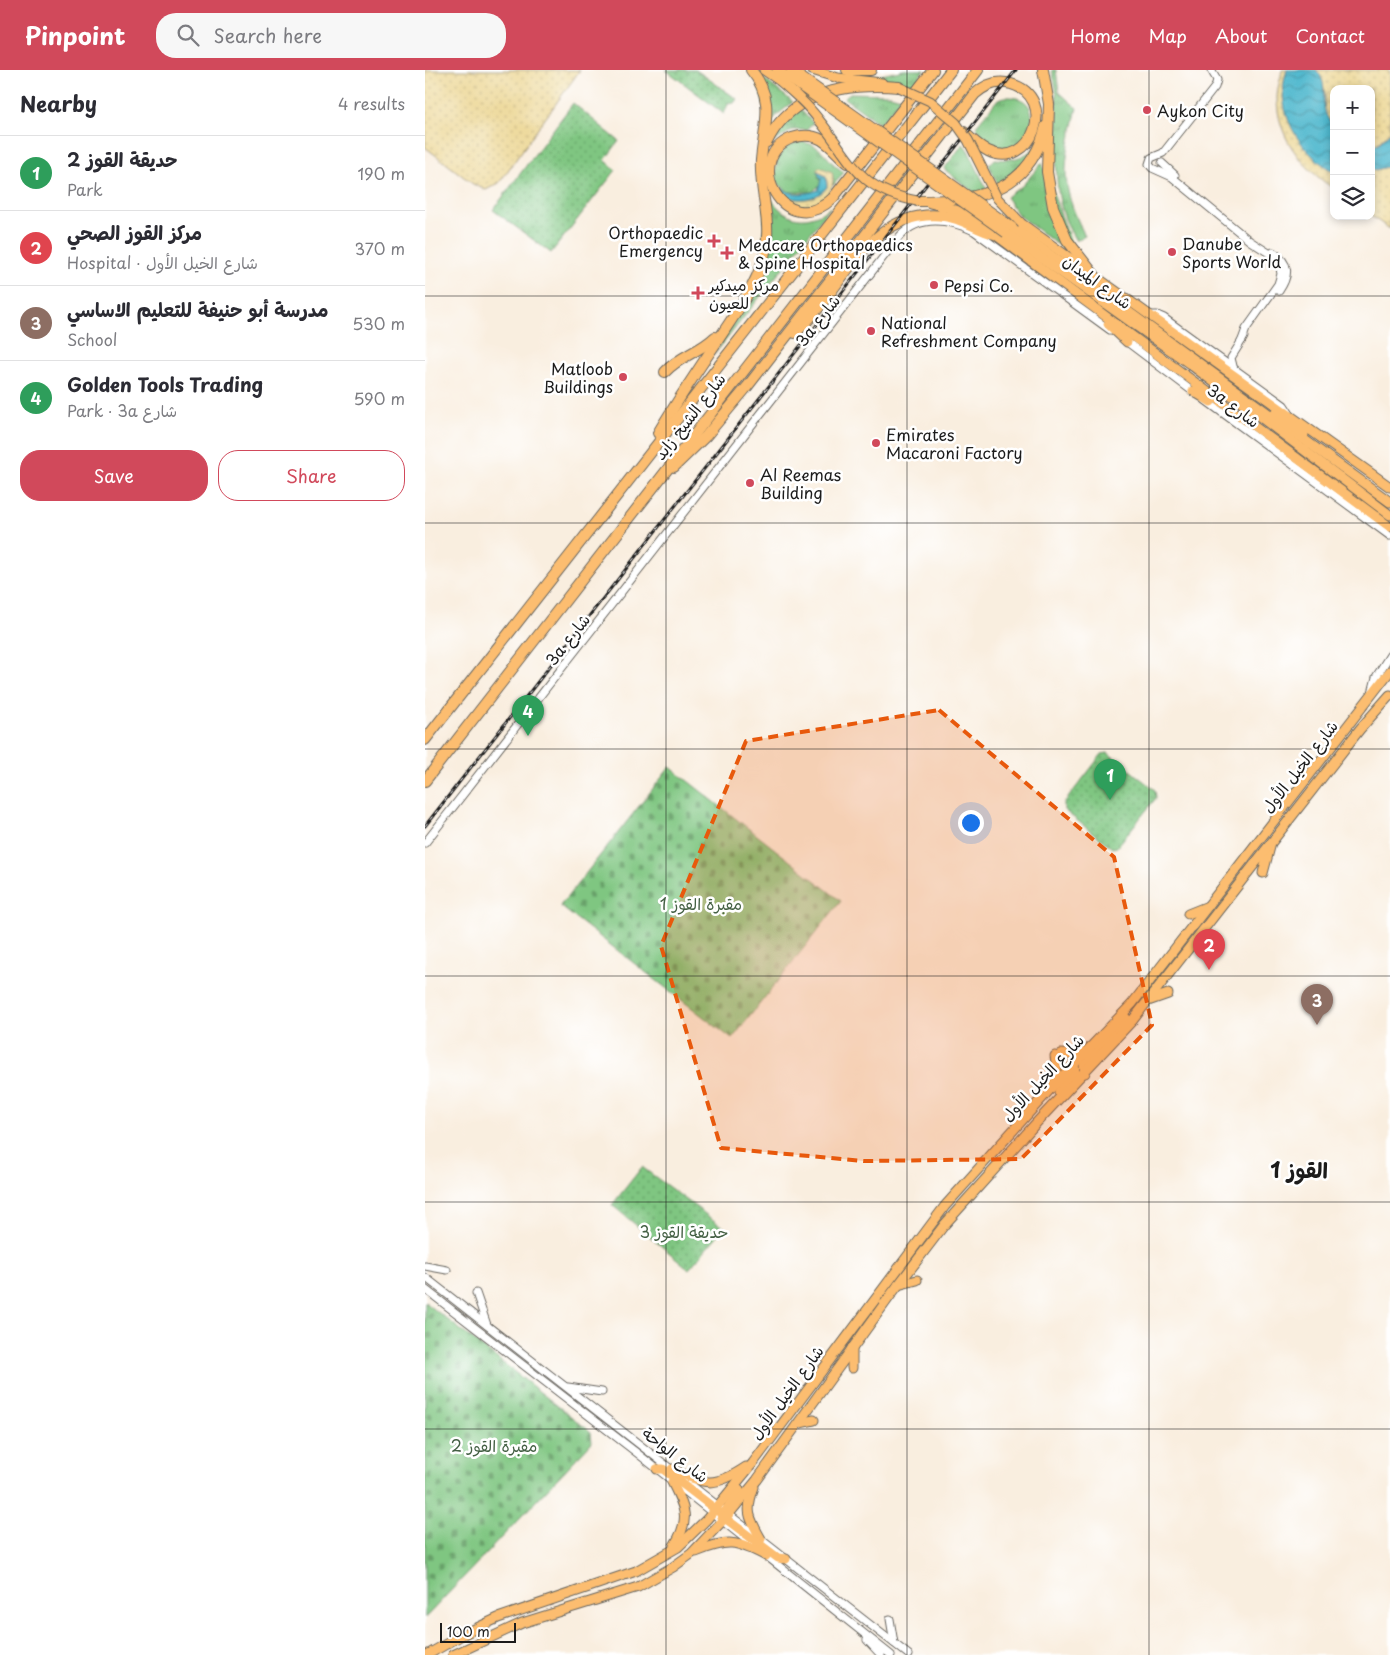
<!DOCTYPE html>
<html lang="en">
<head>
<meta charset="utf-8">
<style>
	body { margin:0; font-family:"Playpen Sans","Playpen Sans Arabic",sans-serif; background:#f7f7f7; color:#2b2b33 }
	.controls { position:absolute; right:15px; top:15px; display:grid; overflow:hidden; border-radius:10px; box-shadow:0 2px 8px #0003 }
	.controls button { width:45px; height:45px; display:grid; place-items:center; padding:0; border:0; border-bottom:1px solid #e1e1e2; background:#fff; color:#2b2b33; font:25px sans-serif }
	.scale { position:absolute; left:15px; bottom:12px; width:76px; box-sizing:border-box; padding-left:5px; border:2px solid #1c1c1c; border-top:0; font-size:14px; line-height:18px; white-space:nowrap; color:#1c1c1c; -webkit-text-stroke:4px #fff; paint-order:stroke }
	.you { position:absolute; left:545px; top:752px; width:18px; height:18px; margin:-12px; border:4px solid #fff; border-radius:50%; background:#1a73e8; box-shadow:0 0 0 8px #1a73e833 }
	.badge { display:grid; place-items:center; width:32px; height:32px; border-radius:50%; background:#d1495b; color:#fff; font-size:16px; font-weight:700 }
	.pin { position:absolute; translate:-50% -41px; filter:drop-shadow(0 1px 2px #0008) }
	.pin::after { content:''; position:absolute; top:26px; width:18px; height:15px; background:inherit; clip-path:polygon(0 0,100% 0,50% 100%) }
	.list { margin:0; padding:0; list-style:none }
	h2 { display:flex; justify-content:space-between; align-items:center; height:65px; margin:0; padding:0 20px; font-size:21px }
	h2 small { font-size:16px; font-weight:400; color:#7c7c81 }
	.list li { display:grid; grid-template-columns:32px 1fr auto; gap:15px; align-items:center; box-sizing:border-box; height:75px; padding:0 20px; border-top:1px solid #e1e1e2 }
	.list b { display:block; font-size:19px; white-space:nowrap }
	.list p { margin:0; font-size:16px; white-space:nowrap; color:#7c7c81 }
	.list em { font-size:16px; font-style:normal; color:#7c7c81 }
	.actions { display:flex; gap:10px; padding:15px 20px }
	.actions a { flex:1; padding:11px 0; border:1px solid #d1495b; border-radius:20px; text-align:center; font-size:18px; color:#d1495b }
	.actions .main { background:#d1495b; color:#fff }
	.icon { flex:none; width:28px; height:28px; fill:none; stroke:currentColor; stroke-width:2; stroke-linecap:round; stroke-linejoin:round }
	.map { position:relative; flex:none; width:965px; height:1585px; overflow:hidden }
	header { display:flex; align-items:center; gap:30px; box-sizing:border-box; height:70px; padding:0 25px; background:#d1495b; color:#fff }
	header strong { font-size:24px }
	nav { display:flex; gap:28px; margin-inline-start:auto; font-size:18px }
	.search { width:350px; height:45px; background:#f7f7f7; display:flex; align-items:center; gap:12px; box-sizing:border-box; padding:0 18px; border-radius:20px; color:#7c7c81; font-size:19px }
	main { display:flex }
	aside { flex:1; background:#fff }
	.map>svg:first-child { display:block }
	.grass { fill:url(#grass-tufts); stroke:#4e714e }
	.sand { fill:url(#sand-dots); stroke:#857b5d }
	.cemetery { fill:url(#cemetery-stones); stroke:#4e714e }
	.park { fill:url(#park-dots); stroke:#4e714e }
	.water { fill:url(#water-waves); stroke:#366a75 }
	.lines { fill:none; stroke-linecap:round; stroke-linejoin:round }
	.minor-casing { stroke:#696660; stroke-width:9 }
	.major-casing { stroke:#696660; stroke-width:11 }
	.highway-casing { stroke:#696660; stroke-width:12 }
	.minor { stroke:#fff; stroke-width:7 }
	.major { stroke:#fcbd6f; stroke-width:9 }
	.highway { stroke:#fcbd6f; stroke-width:10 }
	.rail-casing { stroke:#1c1c1c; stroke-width:3 }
	.rail { stroke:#fff; stroke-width:1; stroke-dasharray:4; stroke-linecap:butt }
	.major-bridge-casing { stroke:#696660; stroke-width:11; stroke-linecap:butt }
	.major-bridge { stroke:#fcbd6f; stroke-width:9 }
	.marked { fill:#e8590c; fill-opacity:0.2; stroke:#e8590c; stroke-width:4; stroke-dasharray:10 6; stroke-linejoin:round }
	.grid { fill:none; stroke:#1c1c1c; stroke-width:1; stroke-opacity:0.55 }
	.poi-dot { fill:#d1495b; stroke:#fff; stroke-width:2 }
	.labels { text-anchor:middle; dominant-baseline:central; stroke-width:5; stroke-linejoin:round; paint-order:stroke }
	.poi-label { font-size:16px; fill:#1c1c1c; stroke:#fff; text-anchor:start }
	.street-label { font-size:16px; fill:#1c1c1c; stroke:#fff }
	.park-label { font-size:16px; fill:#446044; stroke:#fff }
	.district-label { font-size:21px; font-weight:bold; fill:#1c1c1c; stroke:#fff }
</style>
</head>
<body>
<header>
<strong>Pinpoint</strong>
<div class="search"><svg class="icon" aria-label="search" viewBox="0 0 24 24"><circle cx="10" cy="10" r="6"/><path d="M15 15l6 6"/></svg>Search here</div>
<nav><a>Home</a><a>Map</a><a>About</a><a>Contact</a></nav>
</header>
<main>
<aside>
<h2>Nearby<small>4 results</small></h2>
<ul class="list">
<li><span class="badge" style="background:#2e9e5b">1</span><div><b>حديقة القوز 2</b><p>Park</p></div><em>190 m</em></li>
<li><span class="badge" style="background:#e0444e">2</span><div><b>مركز القوز الصحي</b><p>Hospital · شارع الخيل الأول</p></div><em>370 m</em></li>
<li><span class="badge" style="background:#8d6e63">3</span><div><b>مدرسة أبو حنيفة للتعليم الاساسي</b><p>School</p></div><em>530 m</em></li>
<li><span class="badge" style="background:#2e9e5b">4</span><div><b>Golden Tools Trading</b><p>Park · 3a شارع</p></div><em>590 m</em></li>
</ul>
<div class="actions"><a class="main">Save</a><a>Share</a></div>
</aside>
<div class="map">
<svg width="965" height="1585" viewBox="0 0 965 1585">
	<defs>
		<pattern id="grass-tufts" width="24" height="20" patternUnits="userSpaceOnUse" patternTransform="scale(1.25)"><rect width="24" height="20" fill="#7fc681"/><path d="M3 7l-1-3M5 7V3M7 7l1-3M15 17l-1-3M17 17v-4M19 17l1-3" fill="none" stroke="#67a069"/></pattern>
		<pattern id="sand-dots" width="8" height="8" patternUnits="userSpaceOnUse" patternTransform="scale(1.25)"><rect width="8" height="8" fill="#eeda9e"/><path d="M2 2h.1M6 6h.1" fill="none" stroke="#ccba88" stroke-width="1.8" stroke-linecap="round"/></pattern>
		<pattern id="cemetery-stones" width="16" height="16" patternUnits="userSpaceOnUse" patternTransform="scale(1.25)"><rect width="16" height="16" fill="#7fc681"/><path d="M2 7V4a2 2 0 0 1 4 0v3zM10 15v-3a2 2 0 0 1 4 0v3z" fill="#67a069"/></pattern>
		<pattern id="park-dots" width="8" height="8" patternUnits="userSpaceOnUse" patternTransform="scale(1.25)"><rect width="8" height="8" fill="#7fc681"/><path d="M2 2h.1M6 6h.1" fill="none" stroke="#67a069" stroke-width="1.8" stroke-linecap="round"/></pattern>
		<pattern id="water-waves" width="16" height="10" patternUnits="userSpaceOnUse" patternTransform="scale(1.25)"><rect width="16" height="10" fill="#50b8ce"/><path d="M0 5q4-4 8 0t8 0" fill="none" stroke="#4295a6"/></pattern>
	</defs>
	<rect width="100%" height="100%" fill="#fff"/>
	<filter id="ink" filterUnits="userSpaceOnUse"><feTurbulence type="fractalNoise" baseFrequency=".02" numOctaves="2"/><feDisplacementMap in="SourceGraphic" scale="10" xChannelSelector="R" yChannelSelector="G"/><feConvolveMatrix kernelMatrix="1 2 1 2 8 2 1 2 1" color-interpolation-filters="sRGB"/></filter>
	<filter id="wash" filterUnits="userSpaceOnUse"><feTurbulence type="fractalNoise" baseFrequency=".0096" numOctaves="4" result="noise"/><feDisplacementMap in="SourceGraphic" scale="20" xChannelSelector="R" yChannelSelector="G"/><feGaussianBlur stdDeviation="1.12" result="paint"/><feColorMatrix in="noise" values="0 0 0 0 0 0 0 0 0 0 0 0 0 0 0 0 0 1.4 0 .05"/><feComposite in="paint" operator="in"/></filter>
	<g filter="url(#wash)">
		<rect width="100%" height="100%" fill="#f9eedf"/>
		<g class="grass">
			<polygon points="479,0 499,0 489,14 443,8"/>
			<path d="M627 0H631L634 22 652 38C639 96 633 110 660 166L651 171C615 113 643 62 627 0Z"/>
			<polygon points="330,2 368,32 351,46 344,57"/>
			<polygon points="425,23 462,24 476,28 455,54 419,28"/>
			<path d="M580 27C639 24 588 121 551 56L573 29Z"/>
			<polygon points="375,39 388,53 382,60 367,60 348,73 364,48"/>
			<path d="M375 72C400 74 400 91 419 102L408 116 409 109 394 104 396 114 387 122H364L351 112C349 92 354 76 375 72Z"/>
			<polygon points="538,74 543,80 563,122 553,126 519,99"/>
			<path d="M611 77 604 90 574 117 564 95 570 89C587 91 598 88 611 77Z"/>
			<polygon points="617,93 652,189 594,146 581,127 597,116"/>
			<path d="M340 119C355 148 378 158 406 137L289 285 338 203Z"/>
		</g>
		<g class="sand">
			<polygon points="0,0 155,0 74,113 61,120 48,114 0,77"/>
			<path d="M857 0H862C848 40 875 82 909 102V119C877 97 852 68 852 27 852 18 856 8 857 0Z"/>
			<path d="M891 0H965V62L952 74 946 75V19H909V56C893 40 903 36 899 19 897 12 893 6 891 0Z"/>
			<polygon points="965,96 965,159 946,146 946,101"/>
			<path d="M395 97 407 102C415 128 378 148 359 128 356 125 354 119 351 115L356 118 357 122C377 131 386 133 402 117L401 107 391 99Z"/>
		</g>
		<g class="cemetery">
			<polygon points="245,697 416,831 307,969 135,836"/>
			<polygon points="0,1232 166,1362 167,1372 0,1548"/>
		</g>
		<g class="park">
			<polygon points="241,0 271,0 312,29 309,33 303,34 299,44"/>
			<polygon points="148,33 194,71 180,90 191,100 126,183 68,140"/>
			<polygon points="683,683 730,720 731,728 692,777 687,778 639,740 639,733 677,684"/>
			<polygon points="217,1097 299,1158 264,1199 187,1135"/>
		</g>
		<g class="water">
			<path d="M862 0H891C908 18 889 36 909 56V102C874 82 848 40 862 0Z"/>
			<polygon points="965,62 965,96 946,101 946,75 953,74"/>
			<path d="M392 101 401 107 402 117C392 132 360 134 356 118 366 125 381 125 393 120L396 110Z"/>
		</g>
	</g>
	<g filter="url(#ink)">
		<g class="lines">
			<g class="minor-casing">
				<g id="minor">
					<polyline points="786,0 792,10 790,17 738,83 726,88 724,94 727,98 747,107 825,171 847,185 854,193 856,204 853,214 821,259 817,270"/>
					<polyline points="737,93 750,105"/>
					<path d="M848 182C865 193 865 205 854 221"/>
					<polyline points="724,245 732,245 739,248 859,335 865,344"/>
					<polyline points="698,269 771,324"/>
					<polyline points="809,300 806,288 819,267"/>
					<polyline points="780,330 965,466"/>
					<polyline points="947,623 951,607 965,585"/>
					<path d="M0 773 474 167C495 144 523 149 549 161L685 260"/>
					<polyline points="0,1196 22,1200"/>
					<polyline points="0,1207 484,1585"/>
					<polyline points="0,1219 212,1383 466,1585"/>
					<polyline points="51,1223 62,1255"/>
					<polyline points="143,1317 177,1322"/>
					<polyline points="465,1549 469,1573"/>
					<polyline points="442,1570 456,1585"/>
				</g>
			</g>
			<g class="major-casing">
				<g id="major">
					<polyline points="339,0 355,11"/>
					<polyline points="352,0 361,6"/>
					<polyline points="387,0 413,8 457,13"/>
					<polyline points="505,133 531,140 548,148 965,457"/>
					<polyline points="597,154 965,417"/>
					<polyline points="587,157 965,432"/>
					<polyline points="581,163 765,294 965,445"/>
					<polyline points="683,254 702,272"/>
					<polyline points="768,321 786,332"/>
					<polyline points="851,341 879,365"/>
					<polyline points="838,803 845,777"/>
					<polyline points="763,844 783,836"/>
					<polyline points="723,931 743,924"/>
					<polyline points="636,984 646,985 659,982"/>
					<polyline points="660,1003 659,996 662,990 701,948"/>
					<polyline points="629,1015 632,998 630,986"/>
					<polyline points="634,1022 650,1002 649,994"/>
					<polyline points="473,1215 492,1210"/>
					<polyline points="427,1278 427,1298"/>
					<polyline points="375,1353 389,1350"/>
					<polyline points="232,1399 238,1399 294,1442"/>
					<path d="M247 1399C279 1415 290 1418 321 1397"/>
					<path d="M247 1412C260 1438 266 1449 249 1476"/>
					<path d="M329 1417C320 1441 324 1448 336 1469"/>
					<polyline points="297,1446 353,1488 361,1489"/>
					<polyline points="297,1447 314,1420"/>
					<path d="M271 1482C303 1469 310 1470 341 1486"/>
					<polyline points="2,1585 37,1565 73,1548 211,1501 253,1477 282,1449 328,1393 520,1136 628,1016 707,934 965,601"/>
					<polyline points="28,1585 97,1553 213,1517 248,1497 266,1484 304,1444 332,1410 468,1222 520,1154 613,1051 707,951 935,659 965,625"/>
				</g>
			</g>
			<g class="highway-casing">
				<g id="highway">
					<polyline points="422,0 446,0"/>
					<polyline points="618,0 624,34 622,102 628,137 642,170 674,211"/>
					<path d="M342 72C367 21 423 13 474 17"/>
					<path d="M423 93C414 86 407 76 397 70 388 65 377 65 367 68 316 88 359 174 408 128L508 0"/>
					<path d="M492 131C552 131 604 123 621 56"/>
					<path d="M370 263C418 221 443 137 519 146 538 148 552 160 569 164"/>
					<path d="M240 302C254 286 275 282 290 267"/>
					<path d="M233 363C253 329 275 297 297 264 314 238 336 209 341 177 346 148 334 119 336 90 339 55 351 30 326 0"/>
					<path d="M249 397 281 366 322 317 550 24C560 15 572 10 586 14 634 27 607 102 563 81 554 76 546 69 539 62"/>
					<polyline points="0,670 526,0"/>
					<polyline points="0,711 553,0"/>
				</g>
			</g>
			<use href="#minor" class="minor"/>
			<use href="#major" class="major"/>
			<use href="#highway" class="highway"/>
			<g class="rail-casing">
				<polyline id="rail" points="0,756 591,0"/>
			</g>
			<use href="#rail" class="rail"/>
			<g class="major-bridge-casing">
				<g id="major-bridge">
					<polyline points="366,0 587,157"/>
					<polyline points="361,6 581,163"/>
					<path d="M355 11C369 23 383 35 394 50 427 91 433 120 492 131"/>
					<polyline points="474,17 505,31 531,53 543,70 572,128 597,154"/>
				</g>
			</g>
			<use href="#major-bridge" class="major-bridge"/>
		</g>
	</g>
	<path class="marked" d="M514 640 689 787 727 955 596 1089 439 1091 296 1078 236 876 321 671Z"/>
	<path class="grid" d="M241 0V1585M482 0V1585M724 0V1585M0 226H965M0 453H965M0 679H965M0 906H965M0 1132H965M0 1359H965"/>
	<g class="poi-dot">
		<circle cx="722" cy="40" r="5"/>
		<path d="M286.5 163.5h5v5h5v5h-5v5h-5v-5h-5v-5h5z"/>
		<circle cx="747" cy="182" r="5"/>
		<path d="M299.5 175.5h5v5h5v5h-5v5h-5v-5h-5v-5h5z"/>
		<circle cx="509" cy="215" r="5"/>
		<path d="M270.5 215.5h5v5h5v5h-5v5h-5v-5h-5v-5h5z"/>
		<circle cx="446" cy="261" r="5"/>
		<circle cx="198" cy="307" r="5"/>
		<circle cx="451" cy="373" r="5"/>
		<circle cx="325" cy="413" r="5"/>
	</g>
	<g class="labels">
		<g class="poi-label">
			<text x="732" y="40">Aykon City</text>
			<text x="278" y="162" text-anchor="end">Orthopaedic<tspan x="278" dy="18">Emergency</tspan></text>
			<text x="757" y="173">Danube<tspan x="757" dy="18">Sports World</tspan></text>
			<text x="313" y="174">Medcare Orthopaedics<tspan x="313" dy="18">&amp; Spine Hospital</tspan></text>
			<text x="284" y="214">مركز ميدكير<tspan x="284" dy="18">للعيون</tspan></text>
			<text x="519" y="215">Pepsi Co.</text>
			<text x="456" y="252">National<tspan x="456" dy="18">Refreshment Company</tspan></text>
			<text x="188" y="298" text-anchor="end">Matloob<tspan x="188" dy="18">Buildings</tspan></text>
			<text x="461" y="364">Emirates<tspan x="461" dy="18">Macaroni Factory</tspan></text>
			<text x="335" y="404">Al Reemas<tspan x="335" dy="18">Building</tspan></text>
		</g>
		<g class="street-label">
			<text transform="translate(673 211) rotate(36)">شارع الميدان</text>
			<text transform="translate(392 250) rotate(-52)">3a شارع</text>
			<text transform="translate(809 335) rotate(37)">3a شارع</text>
			<text transform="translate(264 346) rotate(-52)">شارع الشيخ زايد</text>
			<text transform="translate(142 569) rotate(-52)">3a شارع</text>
			<text transform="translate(874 696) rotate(-52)">شارع الخيل الأول</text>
			<text transform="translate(617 1007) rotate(-47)">شارع الخيل الأول</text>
			<text transform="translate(361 1322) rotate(-54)">شارع الخيل الأول</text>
			<text transform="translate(251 1384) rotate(38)">شارع الواحة</text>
		</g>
		<g class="park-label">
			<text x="276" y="833">مقبرة القوز 1</text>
			<text x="259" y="1161">حديقة القوز 3</text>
			<text x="69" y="1375">مقبرة القوز 2</text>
		</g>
		<g class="district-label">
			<text x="874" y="1099">القوز 1</text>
		</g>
	</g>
</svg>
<div class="controls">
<button>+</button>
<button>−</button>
<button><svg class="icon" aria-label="layers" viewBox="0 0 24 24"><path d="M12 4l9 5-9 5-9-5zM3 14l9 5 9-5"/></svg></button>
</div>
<div class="scale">100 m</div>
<div class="you"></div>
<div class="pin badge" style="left:685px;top:730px;background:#2e9e5b">1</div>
<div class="pin badge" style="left:784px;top:900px;background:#e0444e">2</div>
<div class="pin badge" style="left:892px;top:955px;background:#8d6e63">3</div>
<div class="pin badge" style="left:103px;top:666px;background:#2e9e5b">4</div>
</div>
</main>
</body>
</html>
